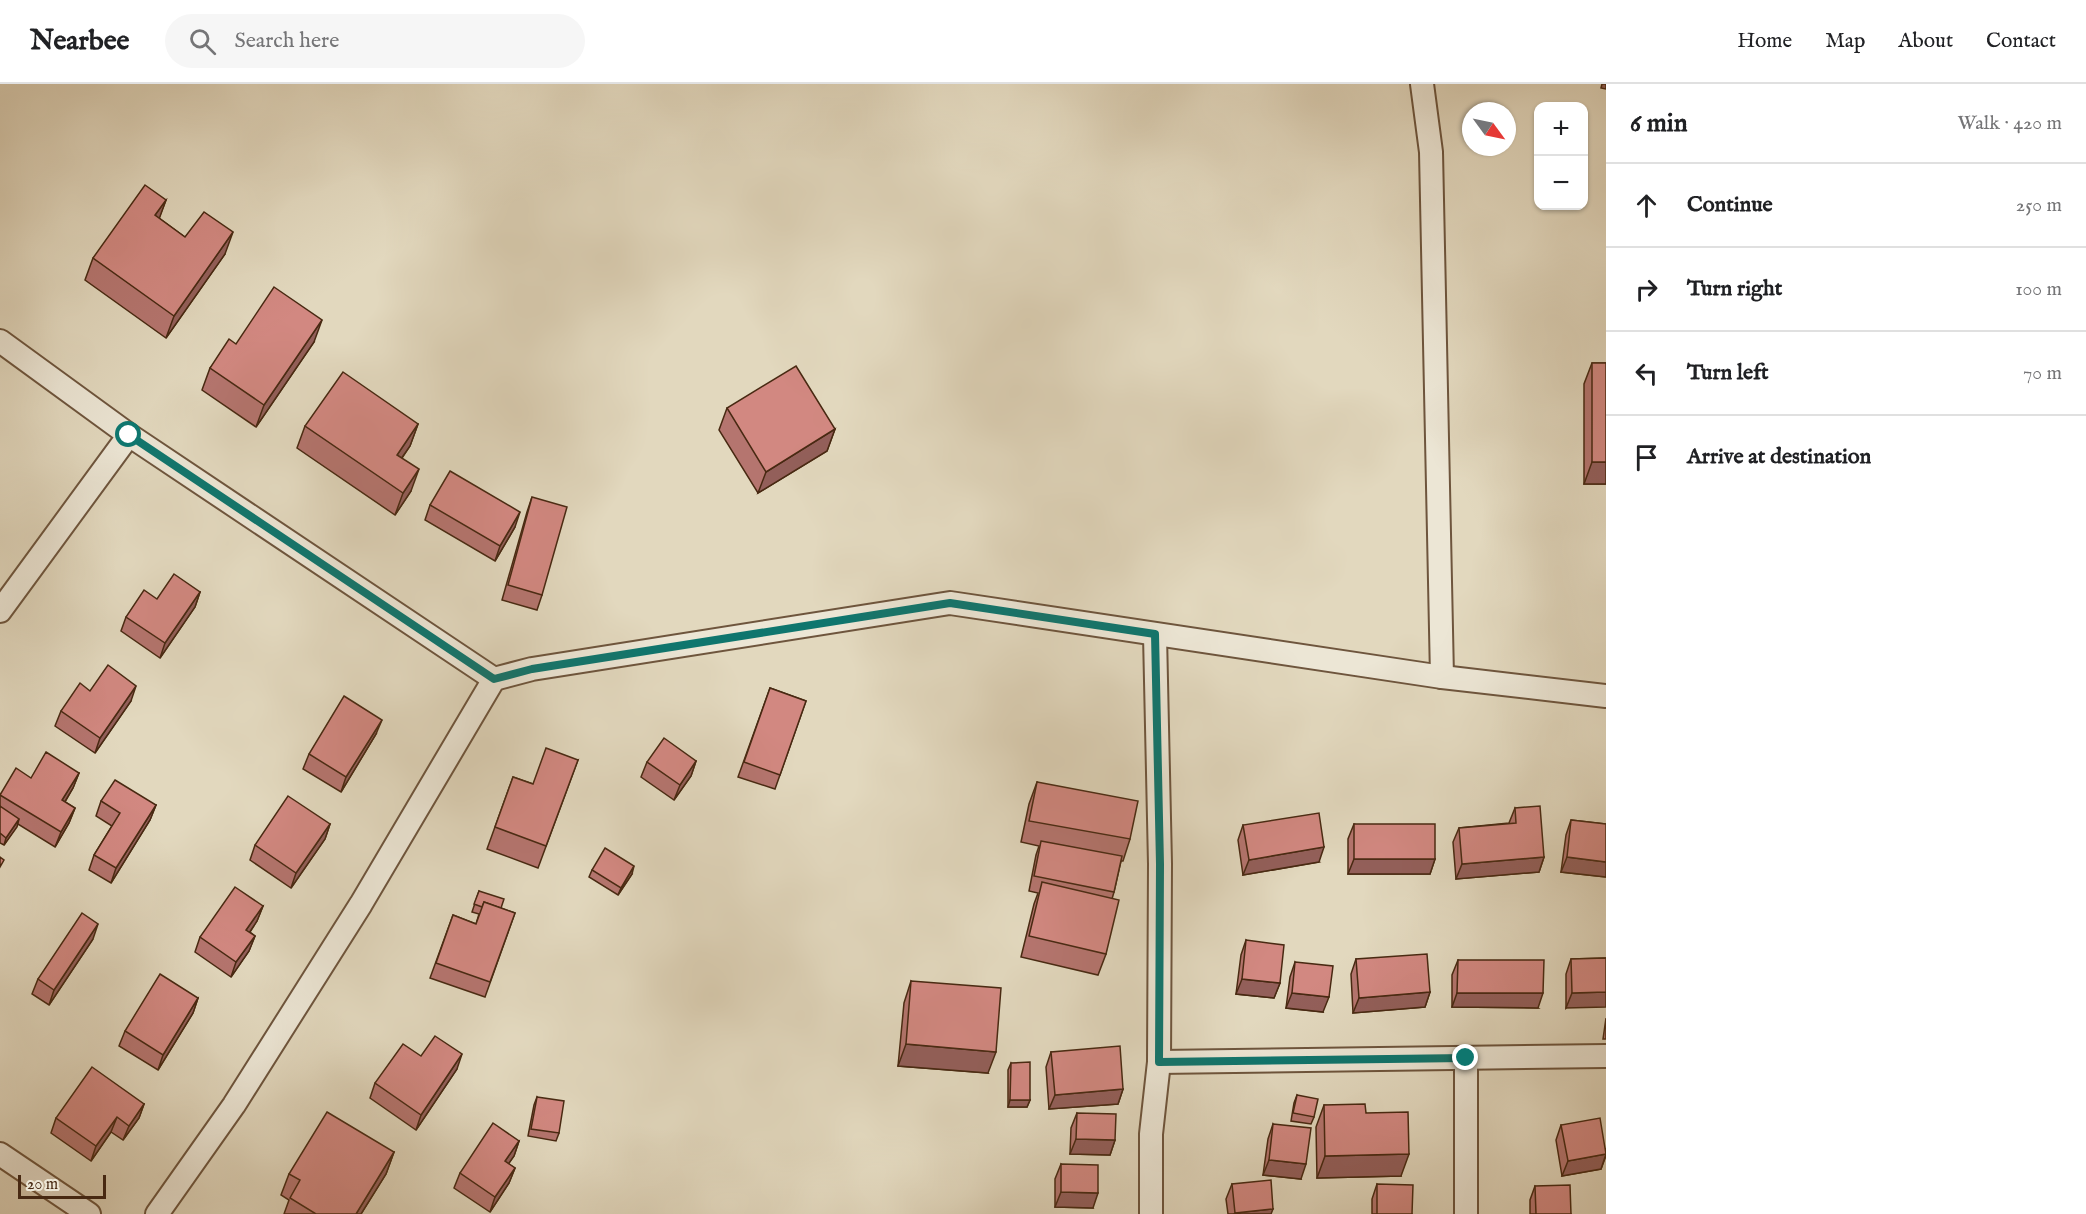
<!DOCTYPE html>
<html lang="en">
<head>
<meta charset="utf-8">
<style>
	body { margin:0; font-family:"IM FELL English",serif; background:#f6f6f6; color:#202124 }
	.controls { position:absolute; right:18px; top:18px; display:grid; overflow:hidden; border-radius:12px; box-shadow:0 2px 4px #0004 }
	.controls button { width:54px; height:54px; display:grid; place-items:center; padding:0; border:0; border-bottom:2px solid #e0e0e0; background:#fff; color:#202124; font:30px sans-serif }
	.compass { position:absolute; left:1462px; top:18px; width:54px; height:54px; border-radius:50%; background:#fff; box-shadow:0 2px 4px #0004; rotate:123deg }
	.scale { position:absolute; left:18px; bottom:15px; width:88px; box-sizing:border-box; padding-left:6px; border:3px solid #482912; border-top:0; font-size:16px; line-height:21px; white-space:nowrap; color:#482912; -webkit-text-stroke:4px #ece6d5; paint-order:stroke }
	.stop { position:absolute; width:18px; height:18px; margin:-14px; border:4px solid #0f766e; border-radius:50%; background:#fff }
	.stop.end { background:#0f766e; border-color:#fff; box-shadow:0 2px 6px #0008 }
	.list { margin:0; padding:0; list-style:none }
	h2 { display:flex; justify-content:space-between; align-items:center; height:78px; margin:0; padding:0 24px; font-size:26px }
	h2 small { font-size:20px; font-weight:400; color:#757577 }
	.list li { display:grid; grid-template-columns:39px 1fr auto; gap:18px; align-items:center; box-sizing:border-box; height:84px; padding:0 24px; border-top:2px solid #e0e0e0 }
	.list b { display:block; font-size:22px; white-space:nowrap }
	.list em { font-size:20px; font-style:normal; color:#757577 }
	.icon { flex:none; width:33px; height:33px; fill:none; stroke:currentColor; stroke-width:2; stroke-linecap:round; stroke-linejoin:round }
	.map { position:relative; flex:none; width:1606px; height:1130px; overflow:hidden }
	header { display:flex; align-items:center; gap:36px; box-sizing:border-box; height:84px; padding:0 30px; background:#fff; border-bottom:2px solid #e0e0e0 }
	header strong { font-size:28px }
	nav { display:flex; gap:33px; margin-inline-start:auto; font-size:21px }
	.search { width:420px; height:54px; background:#f6f6f6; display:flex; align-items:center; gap:15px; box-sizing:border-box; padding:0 21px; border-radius:33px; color:#757577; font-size:22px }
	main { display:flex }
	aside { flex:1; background:#fff }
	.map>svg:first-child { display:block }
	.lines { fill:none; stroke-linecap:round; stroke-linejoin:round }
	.street-casing { stroke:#6e553d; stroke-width:26 }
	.street { stroke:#ece6d5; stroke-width:22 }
	.wall { fill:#b5756f; stroke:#482912; stroke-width:1.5 }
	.shaded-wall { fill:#935f5a; stroke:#482912; stroke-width:1.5 }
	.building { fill:#d28881; stroke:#482912; stroke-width:1.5 }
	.route { stroke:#0f766e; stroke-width:8 }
</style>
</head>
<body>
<header>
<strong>Nearbee</strong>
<div class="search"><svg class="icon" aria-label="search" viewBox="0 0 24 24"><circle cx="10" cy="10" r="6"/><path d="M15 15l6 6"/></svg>Search here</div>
<nav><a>Home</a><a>Map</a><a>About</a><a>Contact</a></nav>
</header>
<main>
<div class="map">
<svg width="1606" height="1130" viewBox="0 0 1606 1130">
	<rect width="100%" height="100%" fill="#e2d8be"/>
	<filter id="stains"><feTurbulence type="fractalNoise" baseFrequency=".00333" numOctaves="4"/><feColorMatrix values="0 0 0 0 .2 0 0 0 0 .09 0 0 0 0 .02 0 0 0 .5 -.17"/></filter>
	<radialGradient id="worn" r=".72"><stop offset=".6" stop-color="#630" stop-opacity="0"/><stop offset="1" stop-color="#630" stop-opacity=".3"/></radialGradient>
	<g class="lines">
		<g class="street-casing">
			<g id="street">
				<polyline points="1422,0 1431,68 1442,593"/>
				<polyline points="0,257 129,351 494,595 532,585 950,519 1442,593 1606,612"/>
				<polyline points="0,527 129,351"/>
				<polyline points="1466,974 1466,1130"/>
				<polyline points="1159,978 1606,972"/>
				<polyline points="0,1070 89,1130"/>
				<polyline points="157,1130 234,1021 361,820 494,595"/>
				<polyline points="1151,1130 1151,1050 1159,978 1160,780 1155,551"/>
			</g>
		</g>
		<use href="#street" class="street"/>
	</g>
	<g class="wall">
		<polygon points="166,116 159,134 185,153 225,170 166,254 85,196 93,174"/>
		<polygon points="314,258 256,343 202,306 210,284 236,260"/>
		<polygon points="1592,279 1606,279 1606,400 1584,400 1584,300"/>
		<polygon points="727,324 835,345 827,367 758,409 719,346"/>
		<polygon points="418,340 410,362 402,374 411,407 395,431 297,364 305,342"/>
		<polygon points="532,413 542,511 537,526 502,516 527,428"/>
		<polygon points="430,421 515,443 495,477 425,436"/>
		<polygon points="200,508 195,523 160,574 121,547 126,533 157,515"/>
		<polygon points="770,604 806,617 775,705 738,693"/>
		<polygon points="90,607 131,617 95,669 55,642 61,627"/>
		<polygon points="376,650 341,708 303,685 309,670"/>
		<polygon points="578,676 538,784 487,765 513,693 533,700"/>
		<polygon points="696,677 691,692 674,716 641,693 647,678"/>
		<polygon points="79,689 73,704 65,718 75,724 69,739 55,763 18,740 4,761 0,759 0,710 31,694"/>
		<polygon points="1037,698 1130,755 1123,777 1121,777 1114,808 1112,815 1106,870 1098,891 1021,873 1034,820 1038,809 1029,807 1036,771 1039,762 1021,758 1029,720"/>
		<polygon points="101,717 156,721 150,736 111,799 89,786 94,771 112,742 96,732"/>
		<polygon points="1515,724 1544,773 1539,788 1456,795 1453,758 1459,744 1509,739"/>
		<polygon points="1571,736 1606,740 1606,793 1561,788 1566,751"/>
		<polygon points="330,740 325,755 291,804 250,776 255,761"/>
		<polygon points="1354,740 1435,775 1430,790 1348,790 1348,755"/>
		<polygon points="1243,741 1319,778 1243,791 1238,756"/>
		<polygon points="592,786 632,790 618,811 589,793"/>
		<polygon points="479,807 501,824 515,829 485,913 430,894 453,831 476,840 479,830 472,828"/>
		<polygon points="263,822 257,837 250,848 255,852 249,867 231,893 195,868 200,853"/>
		<polygon points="93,855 49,921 32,910 38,895"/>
		<polygon points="1246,856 1280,899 1274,914 1236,910 1241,871"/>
		<polygon points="1606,874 1566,924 1566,890 1571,875"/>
		<polygon points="1356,875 1430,908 1425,923 1353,929 1351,890"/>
		<polygon points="1458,876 1538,924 1452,923 1452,891"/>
		<polygon points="1295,878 1323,928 1286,924 1290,893"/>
		<polygon points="911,897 988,989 898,982 904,919"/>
		<polygon points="198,914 193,929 158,986 119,962 125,947"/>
		<polygon points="1606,934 1606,955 1603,955"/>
		<polygon points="1051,968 1123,1005 1118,1020 1049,1025 1046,983"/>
		<polygon points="421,972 457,985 416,1046 370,1014 375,999"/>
		<polygon points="1011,979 1030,1016 1027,1023 1008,1023 1008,986"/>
		<polygon points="1297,1011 1314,1033 1311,1040 1291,1037 1294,1019"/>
		<polygon points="537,1013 559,1049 556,1057 528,1052 534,1021"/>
		<polygon points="144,1020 139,1034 123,1056 111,1048 91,1077 51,1049 56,1034"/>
		<polygon points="1324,1021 1366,1029 1401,1092 1317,1094 1316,1043"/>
		<polygon points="1077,1029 1115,1056 1110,1071 1070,1070 1071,1044"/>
		<polygon points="1273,1040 1301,1095 1263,1091 1268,1055"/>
		<polygon points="1561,1041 1606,1065 1606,1072 1601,1085 1562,1092 1556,1056"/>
		<polygon points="519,1057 514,1072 508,1080 515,1084 509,1099 490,1128 454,1104 460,1089"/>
		<polygon points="394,1068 386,1090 361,1130 284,1130 289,1116 281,1111 289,1090"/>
		<polygon points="1061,1080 1093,1124 1055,1123 1055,1095"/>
		<polygon points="1232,1100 1271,1130 1228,1130 1226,1115"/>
		<polygon points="1377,1100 1412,1130 1372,1130 1372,1115"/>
		<polygon points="1535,1102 1571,1130 1530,1130 1530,1116"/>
	</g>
	<g class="shaded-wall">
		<polygon points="1602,0 1606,0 1606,5 1601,4"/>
		<polygon points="166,116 158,138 155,131"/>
		<polygon points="233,148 225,170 166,254 174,232"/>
		<polygon points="322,236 314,258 256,343 264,321"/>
		<polygon points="418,340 410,362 389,392 397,371"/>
		<polygon points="835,345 827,367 758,409 766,388"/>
		<polygon points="1592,378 1606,378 1606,400 1584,400"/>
		<polygon points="419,385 411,407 395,431 403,409"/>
		<polygon points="520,428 515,443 495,477 500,462"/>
		<polygon points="200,508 195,523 160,574 165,559"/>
		<polygon points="136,602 131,617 95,669 100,654"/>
		<polygon points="382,636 376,650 341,708 346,693"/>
		<polygon points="696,677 691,692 674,716 680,701"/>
		<polygon points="79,689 73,704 57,731 62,716"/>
		<polygon points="156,721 150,736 111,799 116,784"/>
		<polygon points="75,724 69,739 55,763 61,748"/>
		<polygon points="19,735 17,743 4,761 6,754"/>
		<polygon points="330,740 325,755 291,804 296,789"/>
		<polygon points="1324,763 1319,778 1243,791 1249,776"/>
		<polygon points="1544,773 1539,788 1456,795 1462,780"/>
		<polygon points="1567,773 1606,778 1606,793 1561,788"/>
		<polygon points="1354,775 1435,775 1430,790 1348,790"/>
		<polygon points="634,782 632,790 618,811 621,804"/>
		<polygon points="263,822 257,837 241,861 246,846"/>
		<polygon points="98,840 93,855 49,921 54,906"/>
		<polygon points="255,852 249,867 231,893 236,878"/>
		<polygon points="1242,895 1280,899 1274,914 1236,910"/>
		<polygon points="1430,908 1425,923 1353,929 1359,914"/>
		<polygon points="1606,908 1606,923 1566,924 1572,909"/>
		<polygon points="1292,909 1329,913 1323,928 1286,924"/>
		<polygon points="1457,909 1543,909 1538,924 1452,923"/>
		<polygon points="198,914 193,929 158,986 163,971"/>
		<polygon points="906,960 996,968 988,989 898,982"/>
		<polygon points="462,970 457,985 416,1046 421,1031"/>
		<polygon points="1123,1005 1118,1020 1049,1025 1055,1011"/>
		<polygon points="1010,1016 1030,1016 1027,1023 1008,1023"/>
		<polygon points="144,1020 139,1034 123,1056 129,1042"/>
		<polygon points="117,1033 111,1048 91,1077 96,1062"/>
		<polygon points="1076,1055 1115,1056 1110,1071 1070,1070"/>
		<polygon points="519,1057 514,1072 500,1092 505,1077"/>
		<polygon points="394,1068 386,1090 361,1130 356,1130"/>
		<polygon points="1409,1070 1401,1092 1317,1094 1325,1072"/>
		<polygon points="1606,1070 1601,1085 1562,1092 1568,1077"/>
		<polygon points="1269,1076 1306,1080 1301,1095 1263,1091"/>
		<polygon points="515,1084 509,1099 490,1128 495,1113"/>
		<polygon points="1061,1108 1098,1109 1093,1124 1055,1123"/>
		<polygon points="1273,1125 1271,1130 1234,1130 1235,1129"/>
	</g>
	<g class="building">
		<polygon points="145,101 166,116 155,131 185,153 204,128 233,148 174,232 93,174"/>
		<polygon points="274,203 322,236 264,321 210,284 229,255 236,260"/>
		<rect x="1592" y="279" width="14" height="99"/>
		<polygon points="796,282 835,345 766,388 727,324"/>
		<polygon points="343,288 418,340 397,371 419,385 403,409 305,342"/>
		<polygon points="450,387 520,428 500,462 430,421"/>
		<polygon points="532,413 567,423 542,511 508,501"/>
		<polygon points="174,490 200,508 165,559 126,533 144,506 157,515"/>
		<polygon points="108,581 136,602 100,654 61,627 80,599 90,607"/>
		<polygon points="770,604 806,617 780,691 744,678"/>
		<polygon points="344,612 382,636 346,693 309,670"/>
		<polygon points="664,654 696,677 680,701 647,678"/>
		<polygon points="546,664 578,676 546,762 495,743 513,693 533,700"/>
		<polygon points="46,668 79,689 62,716 75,724 61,748 0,711 16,684 31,694"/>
		<polygon points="115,696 156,721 116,784 94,771 120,729 101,717"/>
		<polygon points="1037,698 1138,717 1130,755 1029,737"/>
		<polygon points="288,712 330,740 296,789 255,761"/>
		<polygon points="0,722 19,735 6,754 0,749"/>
		<polygon points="1540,722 1544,773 1462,780 1459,744 1516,739 1515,724"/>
		<polygon points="1319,729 1324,763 1249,776 1243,741"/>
		<polygon points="1571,736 1606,740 1606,778 1567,773"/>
		<rect x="1354" y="740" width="81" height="35"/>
		<polygon points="1041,757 1122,772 1114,808 1034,792"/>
		<polygon points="605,764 634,782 621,804 592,786"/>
		<polygon points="0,773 4,776 0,783"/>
		<polygon points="1042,798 1119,816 1106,870 1029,852"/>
		<polygon points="235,803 263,822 246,846 255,852 236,878 200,853"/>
		<polygon points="479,807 504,815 501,824 484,818 482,823 474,820"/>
		<polygon points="484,818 515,829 490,898 436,879 453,831 476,840"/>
		<polygon points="82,829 98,840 54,906 38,895"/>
		<polygon points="1246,856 1284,861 1280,899 1242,895"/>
		<polygon points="1427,870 1430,908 1359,914 1356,875"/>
		<polygon points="1606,874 1606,908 1572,909 1571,875"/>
		<polygon points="1458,876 1544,876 1543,909 1457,909"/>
		<polygon points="1295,878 1333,882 1329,913 1292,909"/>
		<polygon points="160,890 198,914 163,971 125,947"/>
		<polygon points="911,897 1001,904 996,968 906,960"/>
		<polygon points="435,952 462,970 421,1031 375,999 403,960 421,972"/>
		<polygon points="1120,962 1123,1005 1055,1011 1051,968"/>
		<polygon points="1030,978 1030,1016 1010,1016 1011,979"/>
		<polygon points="92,983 144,1020 129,1042 117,1033 96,1062 56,1034"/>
		<polygon points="1297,1011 1318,1015 1314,1033 1293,1029"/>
		<polygon points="537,1013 564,1017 559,1049 531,1045"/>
		<polygon points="1365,1020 1366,1029 1408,1028 1409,1070 1325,1072 1324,1021"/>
		<polygon points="327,1028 394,1068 356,1130 316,1130 290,1114 300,1096 289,1090"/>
		<polygon points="1077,1029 1116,1030 1115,1056 1076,1055"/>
		<polygon points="1600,1034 1606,1070 1568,1077 1561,1041"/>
		<polygon points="493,1039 519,1057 505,1077 515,1084 495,1113 460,1089"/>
		<polygon points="1273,1040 1311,1044 1306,1080 1269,1076"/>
		<polygon points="1061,1080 1098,1081 1098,1109 1061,1108"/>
		<polygon points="1271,1096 1273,1125 1235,1129 1232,1100"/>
		<polygon points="1377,1100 1413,1101 1412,1130 1377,1130"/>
		<polygon points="1570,1101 1571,1130 1536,1130 1535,1102"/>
	</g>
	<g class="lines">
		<polyline class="route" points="129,351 494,595 532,585 950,519 1155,550 1160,780 1159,978 1466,974"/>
	</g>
	<rect width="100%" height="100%" filter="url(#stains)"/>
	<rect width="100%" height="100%" fill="url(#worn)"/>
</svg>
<div class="controls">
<button>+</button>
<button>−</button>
</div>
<svg class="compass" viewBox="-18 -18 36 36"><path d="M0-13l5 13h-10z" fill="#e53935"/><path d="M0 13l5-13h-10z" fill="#757577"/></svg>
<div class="scale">20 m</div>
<div class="stop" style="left:129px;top:351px"></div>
<div class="stop end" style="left:1466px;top:974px"></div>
</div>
<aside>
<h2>6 min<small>Walk · 420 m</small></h2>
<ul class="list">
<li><svg class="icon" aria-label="ahead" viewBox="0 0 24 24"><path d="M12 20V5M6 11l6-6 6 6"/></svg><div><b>Continue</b></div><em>250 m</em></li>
<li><svg class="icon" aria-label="right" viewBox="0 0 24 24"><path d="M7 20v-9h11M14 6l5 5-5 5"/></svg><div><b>Turn right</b></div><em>100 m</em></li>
<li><svg class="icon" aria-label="left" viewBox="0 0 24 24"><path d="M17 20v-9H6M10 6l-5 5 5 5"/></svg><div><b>Turn left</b></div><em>70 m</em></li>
<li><svg class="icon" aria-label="arrive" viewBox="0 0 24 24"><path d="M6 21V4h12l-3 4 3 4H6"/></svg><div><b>Arrive at destination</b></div></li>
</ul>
</aside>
</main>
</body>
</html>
